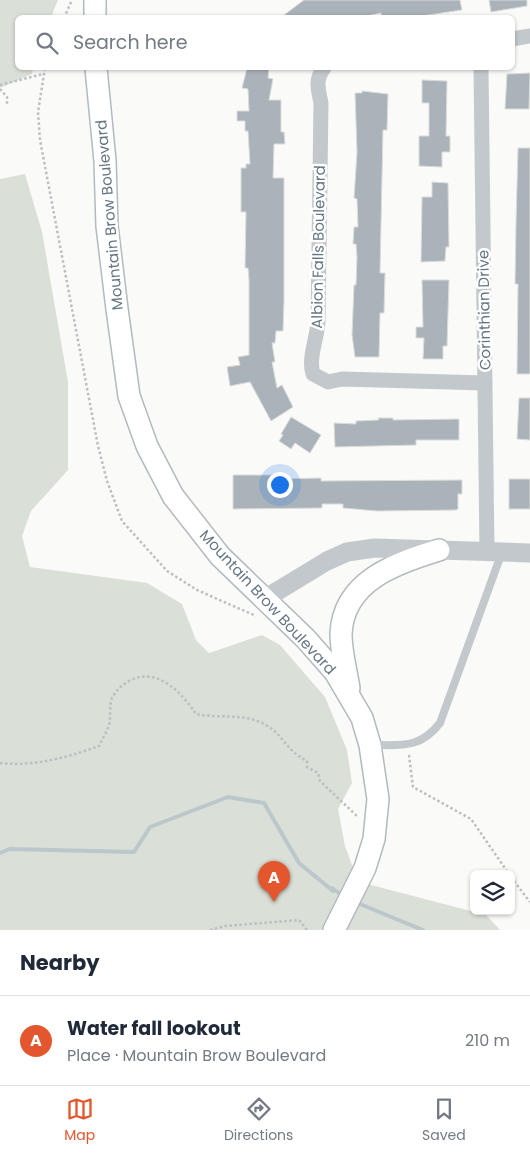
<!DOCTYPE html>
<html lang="en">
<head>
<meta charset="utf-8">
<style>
	body { margin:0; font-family:Poppins,sans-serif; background:#f2f2f3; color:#1f2937 }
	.controls { position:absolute; right:15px; bottom:15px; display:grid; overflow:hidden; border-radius:8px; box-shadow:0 1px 4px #0004 }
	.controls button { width:45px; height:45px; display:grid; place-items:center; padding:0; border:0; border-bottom:1px solid #e0e1e3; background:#fff; color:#1f2937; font:25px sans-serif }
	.you { position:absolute; left:279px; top:484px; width:18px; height:18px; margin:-12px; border:4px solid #fff; border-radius:50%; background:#1a73e8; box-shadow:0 0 0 8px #1a73e833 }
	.badge { display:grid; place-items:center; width:32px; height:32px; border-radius:50%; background:#e4572e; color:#fff; font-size:16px; font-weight:700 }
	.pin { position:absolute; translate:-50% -41px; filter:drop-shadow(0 1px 2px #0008) }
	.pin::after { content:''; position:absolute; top:26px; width:18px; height:15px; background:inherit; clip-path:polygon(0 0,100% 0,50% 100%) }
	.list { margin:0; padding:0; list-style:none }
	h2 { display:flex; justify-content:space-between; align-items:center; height:65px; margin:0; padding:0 20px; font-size:21px }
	h2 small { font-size:16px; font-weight:400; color:#747a83 }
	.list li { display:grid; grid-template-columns:32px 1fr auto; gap:15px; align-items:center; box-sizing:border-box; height:90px; padding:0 20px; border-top:1px solid #e0e1e3 }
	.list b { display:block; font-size:19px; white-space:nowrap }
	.list p { margin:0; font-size:16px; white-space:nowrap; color:#747a83 }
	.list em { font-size:16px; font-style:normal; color:#747a83 }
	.icon { flex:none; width:28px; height:28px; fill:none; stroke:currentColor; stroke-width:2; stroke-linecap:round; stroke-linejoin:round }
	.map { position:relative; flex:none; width:530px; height:930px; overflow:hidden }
	.search { position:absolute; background:#fff; box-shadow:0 1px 4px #0004; left:15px; right:15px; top:15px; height:55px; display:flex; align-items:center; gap:12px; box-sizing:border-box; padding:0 18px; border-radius:8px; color:#747a83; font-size:19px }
	.sheet { height:155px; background:#fff }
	nav { display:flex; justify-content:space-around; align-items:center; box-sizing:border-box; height:70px; border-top:1px solid #e0e1e3; background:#fff; font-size:14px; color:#747a83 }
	nav a { display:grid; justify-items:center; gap:2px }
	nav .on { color:#e4572e }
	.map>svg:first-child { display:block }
	.green { fill:#dadfd7 }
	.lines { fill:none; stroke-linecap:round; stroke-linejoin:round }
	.stream { stroke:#bbc7cb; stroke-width:4 }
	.building { fill:#aab3b9; stroke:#dcdcda }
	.secondary-casing { stroke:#b3babf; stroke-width:24 }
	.path { stroke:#bbbfc2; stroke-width:2.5; stroke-dasharray:2.5 2.5; stroke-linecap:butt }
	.service { stroke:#c3c8cc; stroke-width:8 }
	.minor { stroke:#c3c8cc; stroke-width:15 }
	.tertiary { stroke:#c3c8cc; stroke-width:19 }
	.secondary { stroke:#fff; stroke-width:21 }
	.labels { text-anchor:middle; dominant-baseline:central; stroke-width:5; stroke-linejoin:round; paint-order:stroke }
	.street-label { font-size:15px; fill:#657683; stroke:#fff }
</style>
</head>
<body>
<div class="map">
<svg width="530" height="930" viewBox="0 0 530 930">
	<rect width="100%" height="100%" fill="#fafaf8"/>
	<g class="green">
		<polygon points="0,0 58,0 51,17 18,18 18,68 33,68 32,74 0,88"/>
		<polygon points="25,174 42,232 68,382 68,470 31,511 22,536 30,567 147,583 182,604 196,640 209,653 262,635 280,645 325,697 347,750 352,783 338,809 345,846 352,865 371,885 486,915 500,930 0,930 0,179"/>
	</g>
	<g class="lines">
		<g class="stream">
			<polyline points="0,853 10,849 134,852 150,827 228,797 264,803 299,863 333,891 332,888 343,896"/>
			<polyline points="355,902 423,930"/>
		</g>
	</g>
	<g class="building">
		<polygon points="304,0 460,0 462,10 408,18 381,18 381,13 357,18 280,18"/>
		<polygon points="489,0 527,0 527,6 491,12"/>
		<polygon points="247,68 269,68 268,78 273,79 269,100 281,100 281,132 284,132 285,144 274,144 273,178 284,178 284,301 283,331 276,331 275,343 272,343 275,362 272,362 277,388 282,385 293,407 271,421 250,382 230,386 227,367 240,365 238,357 249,355 249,280 248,268 245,268 246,212 241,212 241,168 246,168 246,164 250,164 248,131 245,131 245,121 237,121 237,111 249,111 248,89 242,88"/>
		<polygon points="530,73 529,109 505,109 507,74"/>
		<polygon points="422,80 447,81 446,136 450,136 450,152 442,152 442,167 419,166 419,136 429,136 429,103 422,103"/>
		<polygon points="362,91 388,94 387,130 383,130 380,273 385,273 384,313 380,313 379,357 355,357 352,335 354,285 356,285 357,258 356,244 353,244 354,227 358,227 357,199 354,198 357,152 355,93 362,93"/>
		<polygon points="518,148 530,148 530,374 517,374 518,284 515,284 516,223"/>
		<polygon points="432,182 448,183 449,247 446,247 445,261 421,262 422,197 432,197"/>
		<polygon points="422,280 449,280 447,346 443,346 443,359 423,359 424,338 416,338 416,327 423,327"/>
		<polygon points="519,398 530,398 530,440 517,439"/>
		<polygon points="291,417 321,435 310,453 295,443 291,449 279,441 283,435 281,434"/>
		<polygon points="378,418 393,418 393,420 459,419 459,440 416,440 416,445 335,447 334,423 356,424 356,421 379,420"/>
		<polygon points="233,475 275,475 275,479 321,478 321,481 462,480 462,494 458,494 458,509 456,510 377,511 343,508 343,504 322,504 322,508 233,509"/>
		<rect x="509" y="479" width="21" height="30"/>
	</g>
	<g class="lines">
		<g class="secondary-casing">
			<g id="secondary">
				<polyline points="95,18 95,0"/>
				<polyline points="96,68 105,161 107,226 117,309 129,396 147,446 173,496 220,556 305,638 335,672 362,718 370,745 378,799 374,839 365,868 334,930"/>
				<path d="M349 688C346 670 341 652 341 634 343 581 396 563 439 550"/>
			</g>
		</g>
		<g class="path">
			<polyline points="64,18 72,0"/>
			<polyline points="45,68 38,112 40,140 98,446 107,481 122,521 167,571 197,590 256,616"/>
			<polyline points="0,85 43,74"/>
			<polyline points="0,89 7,97 7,106"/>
			<polyline points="409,755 413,787 471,819 509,874"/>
			<path d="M0 763C33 767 69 757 99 746 102 739 107 732 109 725 111 717 109 706 112 698 116 690 123 684 131 680 158 667 182 693 196 714 220 719 248 712 269 727 285 738 286 750 307 761V767L318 773 320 781 358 817"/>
			<polyline points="511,877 530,902"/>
			<polyline points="210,930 225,926 299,920 307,930"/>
		</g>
		<path class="service" d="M372 745C401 745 420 749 440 723L502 552"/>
		<g class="minor">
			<polyline points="512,39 530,36"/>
			<path d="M324 68C315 79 318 89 321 103L318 322C317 339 308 358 313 374L328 382 342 379 485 383"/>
			<polyline points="481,68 487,552"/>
		</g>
		<polyline class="tertiary" points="266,598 327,561 347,552 375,548 530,553"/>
		<use href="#secondary" class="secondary"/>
	</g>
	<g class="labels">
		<g class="street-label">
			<text transform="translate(109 215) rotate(-95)">Mountain Brow Boulevard</text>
			<text transform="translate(318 247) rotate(-89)">Albion Falls Boulevard</text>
			<text transform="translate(484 310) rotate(-91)">Corinthian Drive</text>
			<text transform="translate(268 602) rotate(47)">Mountain Brow Boulevard</text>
		</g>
	</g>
</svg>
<div class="controls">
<button><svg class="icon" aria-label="layers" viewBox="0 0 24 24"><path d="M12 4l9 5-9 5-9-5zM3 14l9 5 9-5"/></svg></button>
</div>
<div class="you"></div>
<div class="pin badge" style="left:274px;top:902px">A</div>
<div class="search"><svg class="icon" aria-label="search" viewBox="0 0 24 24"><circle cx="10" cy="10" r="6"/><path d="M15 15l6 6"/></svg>Search here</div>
</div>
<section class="sheet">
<h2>Nearby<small></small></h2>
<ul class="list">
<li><span class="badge">A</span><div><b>Water fall lookout</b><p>Place · Mountain Brow Boulevard</p></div><em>210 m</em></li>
</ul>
</section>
<nav>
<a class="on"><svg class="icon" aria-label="map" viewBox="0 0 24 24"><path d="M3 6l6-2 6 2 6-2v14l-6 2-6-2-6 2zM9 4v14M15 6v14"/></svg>Map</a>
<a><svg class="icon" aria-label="directions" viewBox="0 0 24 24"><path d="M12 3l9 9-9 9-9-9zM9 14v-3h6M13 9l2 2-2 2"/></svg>Directions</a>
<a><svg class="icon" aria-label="saved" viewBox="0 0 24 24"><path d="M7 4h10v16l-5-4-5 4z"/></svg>Saved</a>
</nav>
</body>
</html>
